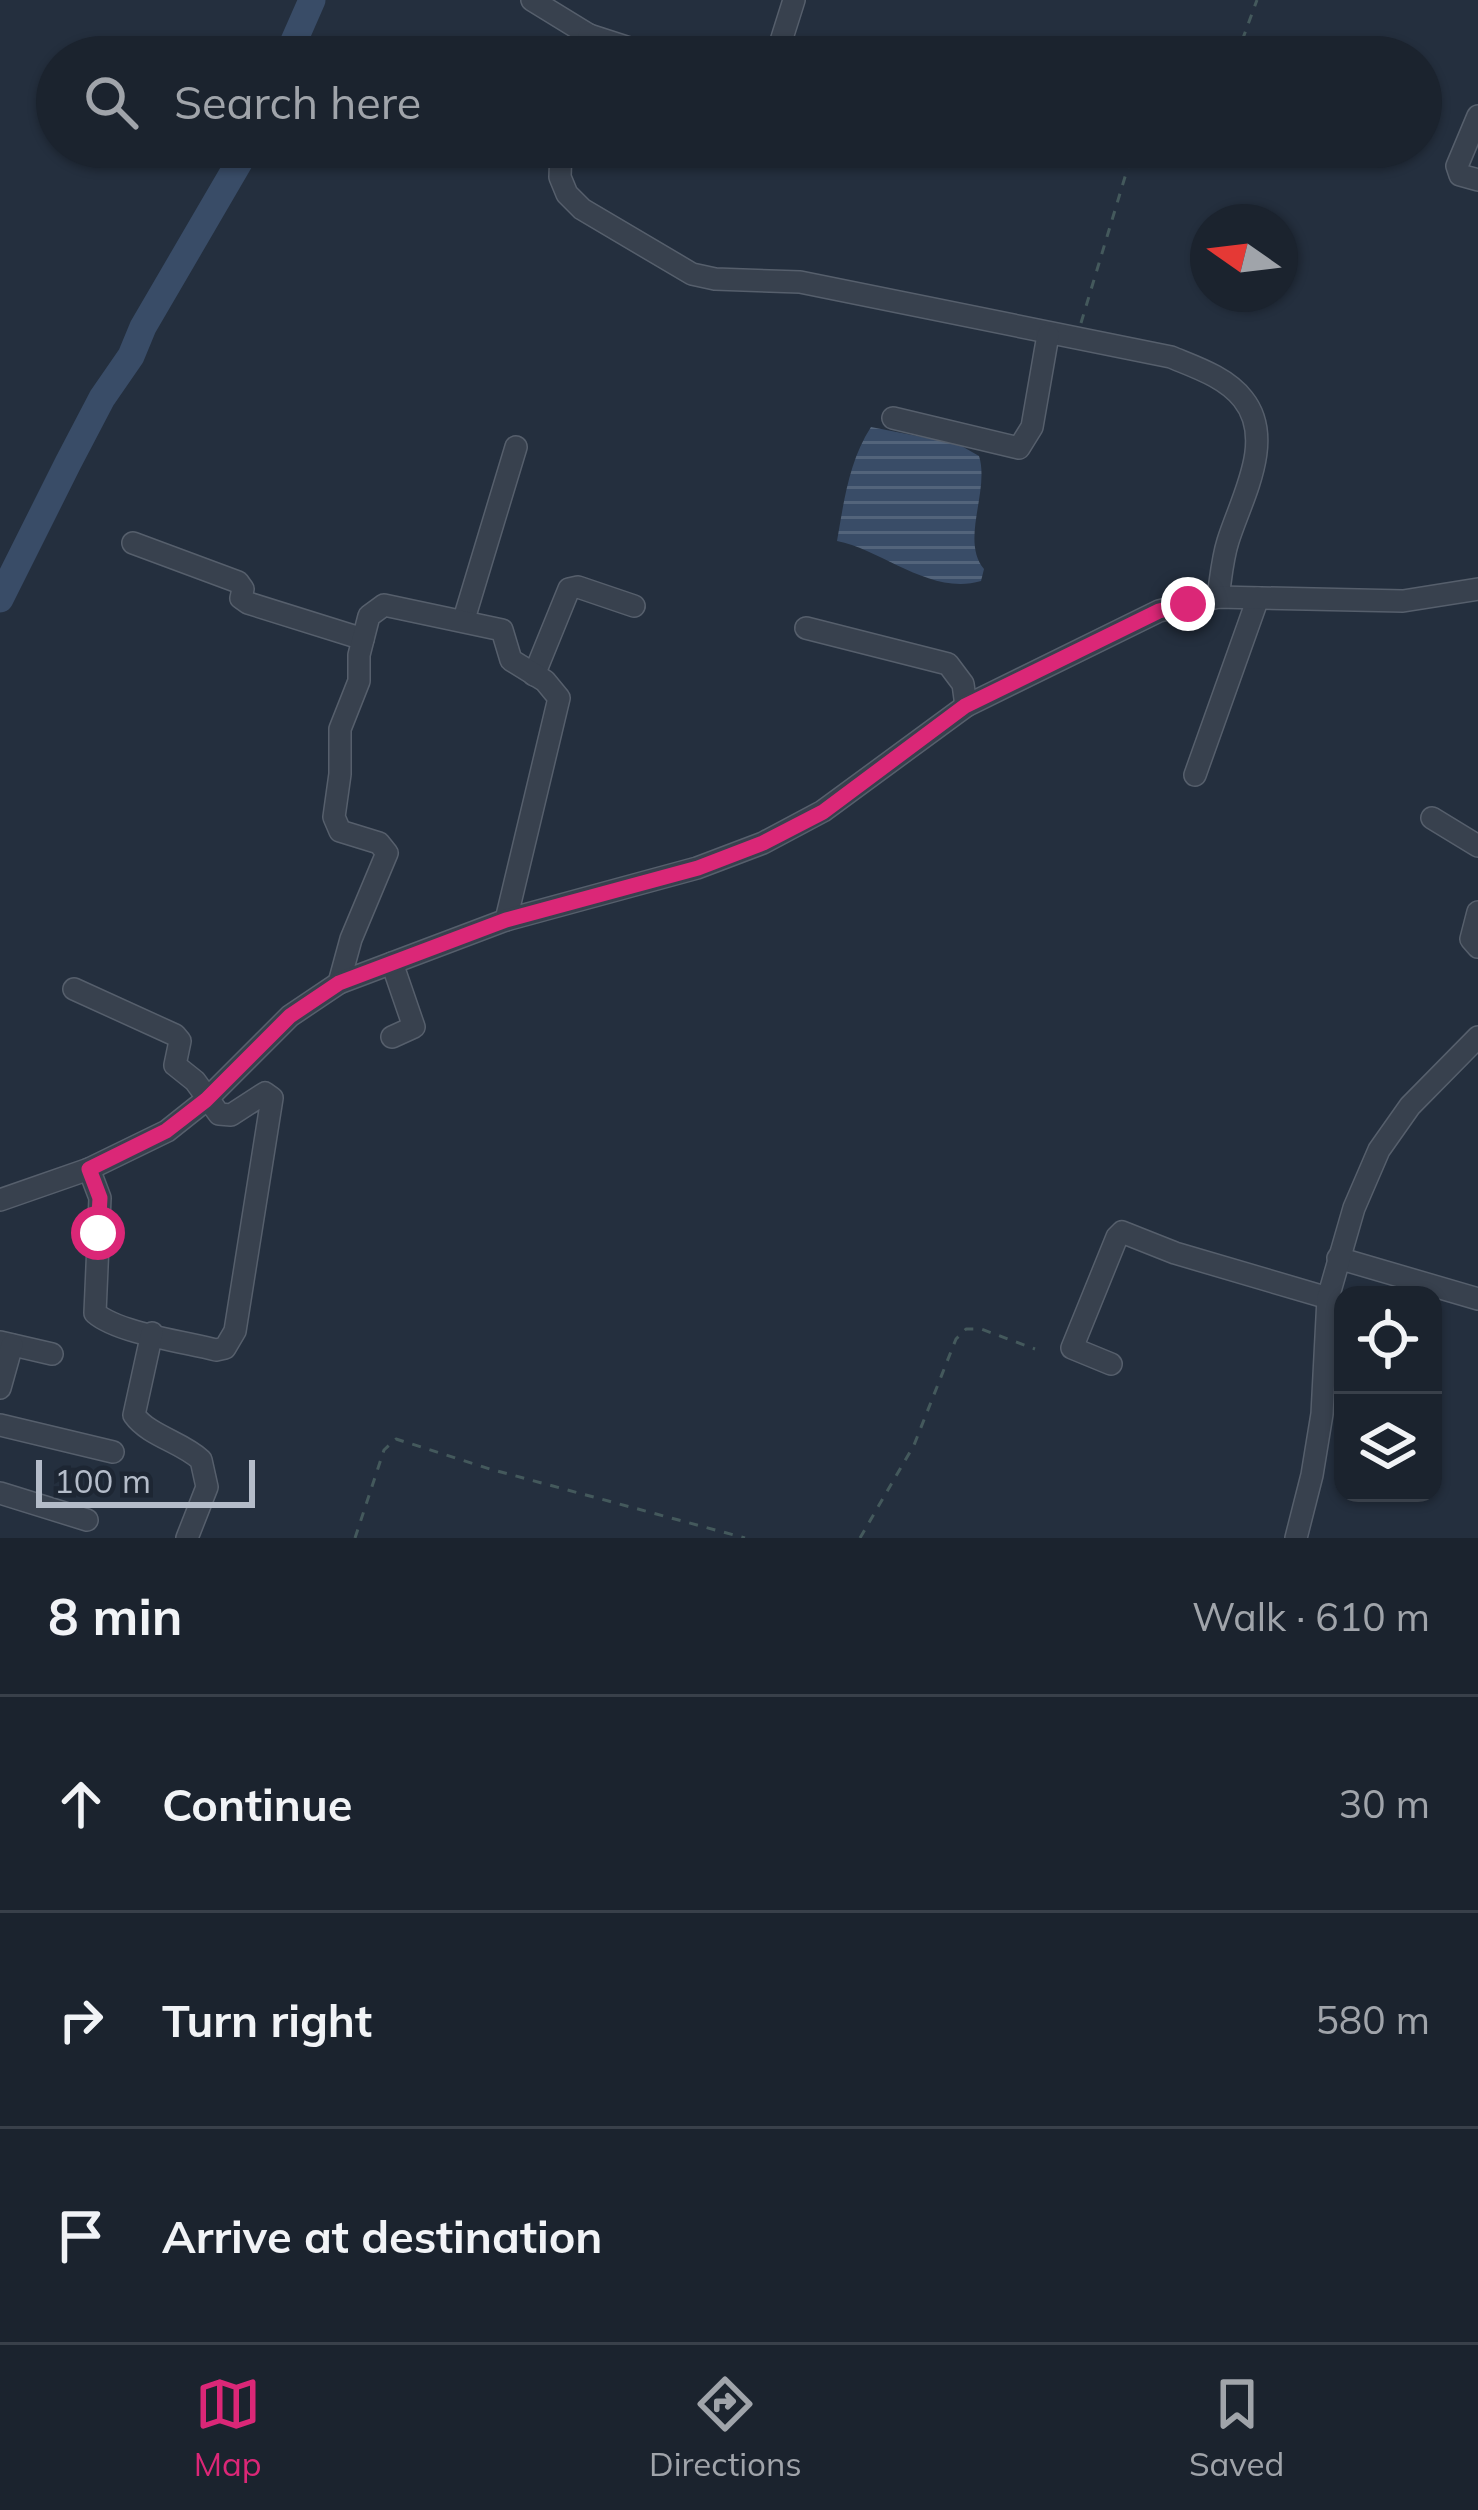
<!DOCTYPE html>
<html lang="en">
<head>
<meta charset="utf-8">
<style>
	body { margin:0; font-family:Mulish,sans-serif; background:#242b36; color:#f1f3f6 }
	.controls { position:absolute; right:36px; bottom:36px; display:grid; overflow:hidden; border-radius:24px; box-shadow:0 3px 9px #0004 }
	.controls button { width:108px; height:108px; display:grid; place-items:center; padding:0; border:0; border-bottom:3px solid #39404a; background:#1b232e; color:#f1f3f6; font:60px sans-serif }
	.compass { position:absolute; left:1190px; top:204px; width:108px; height:108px; border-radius:50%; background:#1b232e; box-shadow:0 3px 9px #0004; rotate:284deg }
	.scale { position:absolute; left:36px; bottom:30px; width:219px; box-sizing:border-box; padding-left:12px; border:6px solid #b4bcc9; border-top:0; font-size:33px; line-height:42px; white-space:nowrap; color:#b4bcc9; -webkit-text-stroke:9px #1d2633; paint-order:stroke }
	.stop { position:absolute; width:36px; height:36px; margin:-27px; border:9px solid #db2777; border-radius:50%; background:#fff }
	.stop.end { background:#db2777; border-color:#fff; box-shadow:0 3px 12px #0008 }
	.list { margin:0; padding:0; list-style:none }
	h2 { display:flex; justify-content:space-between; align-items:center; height:156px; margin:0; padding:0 48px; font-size:51px }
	h2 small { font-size:39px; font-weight:400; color:#a0a4aa }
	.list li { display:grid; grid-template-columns:78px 1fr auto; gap:36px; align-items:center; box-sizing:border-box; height:216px; padding:0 48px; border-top:3px solid #39404a }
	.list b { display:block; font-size:45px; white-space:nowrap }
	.list em { font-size:39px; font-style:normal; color:#a0a4aa }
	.icon { flex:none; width:66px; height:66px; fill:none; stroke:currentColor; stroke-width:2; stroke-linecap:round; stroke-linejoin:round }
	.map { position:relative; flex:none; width:1478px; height:1538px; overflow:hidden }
	.search { position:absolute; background:#1b232e; box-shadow:0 3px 9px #0004; left:36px; right:36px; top:36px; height:132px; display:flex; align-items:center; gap:30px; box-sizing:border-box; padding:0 42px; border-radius:66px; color:#a0a4aa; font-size:45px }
	.sheet { height:804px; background:#1b232e }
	nav { display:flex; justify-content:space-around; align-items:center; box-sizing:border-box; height:168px; border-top:3px solid #39404a; background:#1b232e; font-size:33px; color:#a0a4aa }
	nav a { display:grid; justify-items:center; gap:6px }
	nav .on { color:#db2777 }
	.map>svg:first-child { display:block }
	.water { fill:url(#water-rules) }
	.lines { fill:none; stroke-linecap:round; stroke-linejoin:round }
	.river { stroke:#394c67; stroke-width:27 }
	.minor-casing { stroke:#565f6c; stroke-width:24 }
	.path { stroke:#44595c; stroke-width:3; stroke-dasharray:9 9; stroke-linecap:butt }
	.minor { stroke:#38414e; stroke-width:21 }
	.route { stroke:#db2777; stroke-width:15 }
</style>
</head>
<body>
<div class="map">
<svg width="1478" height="1538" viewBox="0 0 1478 1538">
	<defs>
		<pattern id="water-rules" width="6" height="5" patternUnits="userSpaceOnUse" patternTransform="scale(3)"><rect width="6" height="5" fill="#394c67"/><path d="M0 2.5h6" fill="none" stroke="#53647b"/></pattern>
	</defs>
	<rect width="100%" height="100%" fill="#242f3e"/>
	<path class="water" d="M871 427 958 444 979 456C990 490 960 541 984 569L981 581C931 596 883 550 837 541 844 501 849 461 871 427Z"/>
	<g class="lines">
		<g class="river">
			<polyline points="287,57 312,0"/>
			<polyline points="0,599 68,463 102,398 131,356 143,327 248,147"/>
		</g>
		<g class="minor-casing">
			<g id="minor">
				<polyline points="532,0 589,35 598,57"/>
				<polyline points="589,35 657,57"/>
				<polyline points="776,57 794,0"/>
				<polyline points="1478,116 1457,166 1460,175 1478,180"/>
				<path d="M561 147 560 177 567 194 582 209 692 274 715 279 800 282 1171 357C1195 367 1226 377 1243 399 1276 440 1241 499 1228 541 1222 560 1221 578 1218 597"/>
				<polyline points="893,418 1019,448 1032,427 1048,335"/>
				<polyline points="133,543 238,582 243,589 241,598 248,603 363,639"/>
				<polyline points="464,619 516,447"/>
				<polyline points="806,628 948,664 963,684 966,706"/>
				<polyline points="534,675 569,589 578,587 634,606"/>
				<polyline points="1195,775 1258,598"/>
				<polyline points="1432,818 1478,846"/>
				<polyline points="1478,912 1471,939 1478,947"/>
				<polyline points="392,963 414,1027 392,1037"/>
				<polyline points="339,983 351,939 387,853 379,843 340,831 334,817 340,774 340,729 359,681 359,655 369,616 384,605 502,630 511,660 545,681 559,698 506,920"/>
				<path d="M74 989 175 1035 180 1041 175 1065 195 1081 219 1114 231 1115 265 1093 272 1098 235 1331 225 1348 216 1350C185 1342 118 1333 95 1313L100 1198 89 1169"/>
				<polyline points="0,1200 89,1169 167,1131 206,1100 290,1016 339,983 506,920 697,868 763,843 823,811 966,706 1159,611 1218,597 1403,601 1478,589"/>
				<polyline points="1338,1258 1478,1299"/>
				<path d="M152 1333 134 1415C149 1436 182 1442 201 1460L207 1487 187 1538"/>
				<polyline points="0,1342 52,1354"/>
				<polyline points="1111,1364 1072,1348 1117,1237 1122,1232 1175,1253 1328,1298"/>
				<polyline points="0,1388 12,1345"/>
				<polyline points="0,1425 113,1452"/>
				<polyline points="0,1493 87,1520"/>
				<polyline points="1296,1538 1312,1475 1322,1414 1328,1298 1354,1208 1379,1150 1410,1106 1478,1037"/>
			</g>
		</g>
		<g class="path">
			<polyline points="1236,57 1257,0"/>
			<polyline points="1181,147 1196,150 1202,147"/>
			<polyline points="1081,323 1134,147"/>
			<polyline points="355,1538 384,1450 396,1439 490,1469 745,1538"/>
			<polyline points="860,1538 914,1445 956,1339 966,1329 981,1329 1035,1349"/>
		</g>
		<use href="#minor" class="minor"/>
	</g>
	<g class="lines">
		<polyline class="route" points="98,1233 100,1198 89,1169 166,1131 206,1100 290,1016 339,983 506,920 698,868 763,843 823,812 965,706 1159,611 1188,604"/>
	</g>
</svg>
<div class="controls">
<button><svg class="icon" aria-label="locate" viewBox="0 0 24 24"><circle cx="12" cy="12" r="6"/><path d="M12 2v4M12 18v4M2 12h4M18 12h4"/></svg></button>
<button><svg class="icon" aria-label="layers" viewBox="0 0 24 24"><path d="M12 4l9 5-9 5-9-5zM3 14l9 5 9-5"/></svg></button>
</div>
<svg class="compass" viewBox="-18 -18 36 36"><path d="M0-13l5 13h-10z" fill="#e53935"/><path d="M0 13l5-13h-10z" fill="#a0a4aa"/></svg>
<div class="scale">100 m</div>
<div class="stop" style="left:98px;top:1233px"></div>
<div class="stop end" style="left:1188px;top:604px"></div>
<div class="search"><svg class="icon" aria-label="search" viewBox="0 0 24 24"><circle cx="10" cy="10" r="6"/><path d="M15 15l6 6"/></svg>Search here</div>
</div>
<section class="sheet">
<h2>8 min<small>Walk · 610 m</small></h2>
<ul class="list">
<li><svg class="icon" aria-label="ahead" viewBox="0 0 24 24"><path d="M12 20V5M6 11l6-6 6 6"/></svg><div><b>Continue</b></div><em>30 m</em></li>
<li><svg class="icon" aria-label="right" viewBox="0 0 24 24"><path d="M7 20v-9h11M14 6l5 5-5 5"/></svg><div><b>Turn right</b></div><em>580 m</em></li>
<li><svg class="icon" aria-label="arrive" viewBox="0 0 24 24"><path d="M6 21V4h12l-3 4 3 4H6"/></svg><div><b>Arrive at destination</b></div></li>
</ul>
</section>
<nav>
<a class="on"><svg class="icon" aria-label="map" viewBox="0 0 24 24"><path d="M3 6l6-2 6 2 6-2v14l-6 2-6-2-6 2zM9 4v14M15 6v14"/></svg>Map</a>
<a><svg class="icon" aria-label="directions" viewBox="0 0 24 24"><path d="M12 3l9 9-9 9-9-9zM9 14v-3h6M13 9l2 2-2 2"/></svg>Directions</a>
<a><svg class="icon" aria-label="saved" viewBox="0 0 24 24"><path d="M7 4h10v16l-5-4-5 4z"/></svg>Saved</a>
</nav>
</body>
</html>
